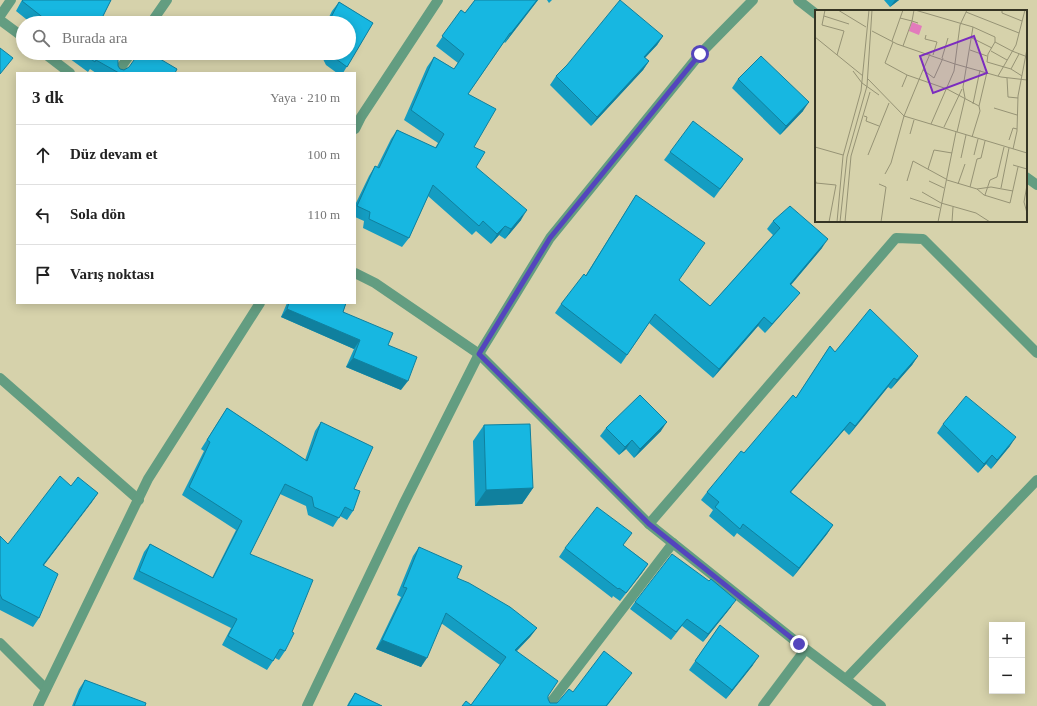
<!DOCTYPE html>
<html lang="tr">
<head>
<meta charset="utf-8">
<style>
	body { margin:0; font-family:"Times New Roman",serif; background:#f6f6f6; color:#222 }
	.controls { position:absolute; right:12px; bottom:12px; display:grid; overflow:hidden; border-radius:0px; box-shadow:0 2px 10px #0003 }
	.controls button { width:36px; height:36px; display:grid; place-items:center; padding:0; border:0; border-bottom:1px solid #e0e0e0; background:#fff; color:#222; font:20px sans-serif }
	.stop { position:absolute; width:12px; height:12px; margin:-9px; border:3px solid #5445bd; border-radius:50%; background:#fff }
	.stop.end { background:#5445bd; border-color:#fff; box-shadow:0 1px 4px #0008 }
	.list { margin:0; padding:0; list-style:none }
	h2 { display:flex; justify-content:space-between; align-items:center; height:52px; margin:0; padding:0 16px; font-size:17px }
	h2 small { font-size:13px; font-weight:400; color:#767676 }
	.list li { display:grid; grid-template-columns:26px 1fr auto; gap:12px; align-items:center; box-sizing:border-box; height:60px; padding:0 16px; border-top:1px solid #e0e0e0 }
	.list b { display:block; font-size:15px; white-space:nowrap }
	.list em { font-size:13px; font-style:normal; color:#767676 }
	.icon { flex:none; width:22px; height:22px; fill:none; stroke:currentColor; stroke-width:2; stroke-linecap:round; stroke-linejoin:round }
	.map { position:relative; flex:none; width:1037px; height:706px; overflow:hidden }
	.search { position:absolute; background:#fff; box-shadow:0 2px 10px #0003; left:16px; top:16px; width:340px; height:44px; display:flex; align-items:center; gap:10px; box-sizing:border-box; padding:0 14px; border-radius:22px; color:#767676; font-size:15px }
	.panel { position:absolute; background:#fff; box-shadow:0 2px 10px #0003; left:16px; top:72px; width:340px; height:232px; border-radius:0px }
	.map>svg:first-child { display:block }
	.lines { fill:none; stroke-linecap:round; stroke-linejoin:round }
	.minor { stroke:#639d81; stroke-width:10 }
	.wall { fill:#149dc2 }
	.shaded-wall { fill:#10809e }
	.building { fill:#17b7e1; stroke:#10809e }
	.route { stroke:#5445bd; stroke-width:5 }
	.inset-road { fill:none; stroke:#969375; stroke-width:1 }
	.view { fill:#7b2cbf; fill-opacity:0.15; stroke:#7b2cbf; stroke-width:2 }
	.inset-edge { fill:none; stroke:#353424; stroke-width:2 }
</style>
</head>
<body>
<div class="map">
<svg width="1037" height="706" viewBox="0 0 1037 706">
	<rect width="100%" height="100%" fill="#d6d2ab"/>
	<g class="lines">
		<g class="minor">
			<polyline points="798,0 816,14"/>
			<polyline points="0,16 11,0"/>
			<polyline points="0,20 23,37"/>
			<polyline points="151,23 167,0"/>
			<polyline points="44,53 70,73"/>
			<polyline points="117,73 131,53"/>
			<polyline points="355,129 361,117 438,0"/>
			<polyline points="1026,177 1037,185"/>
			<polyline points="355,273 375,283 479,354 649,524 799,644 881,706"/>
			<polyline points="0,378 139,500"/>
			<polyline points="649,524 896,238 923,239 1037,353"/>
			<polyline points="0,643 46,689"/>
			<polyline points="846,679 1037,480"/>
			<polyline points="38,706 148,479 260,303"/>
			<polyline points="307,706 404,503 479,354 550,238 700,54 753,0"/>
			<polyline points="548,706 673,543"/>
			<polyline points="763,706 805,650"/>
		</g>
	</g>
	<g class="wall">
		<polygon points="22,0 111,0 100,22 101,23 31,23 16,11"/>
		<polygon points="475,0 538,0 505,43 504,42 468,94 476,167 521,220 505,239 499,235 491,244 476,231 472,235 428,196 409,238 402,247 363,228 364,221 355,217 355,205 369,176 375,166 377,167 391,139 397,130 435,148 438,143 404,120 427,67 434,57 454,69 458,63 436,46 461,10 465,13"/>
		<polygon points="547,0 552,0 549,3"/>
		<polygon points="884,0 899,0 890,7"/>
		<polygon points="339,2 373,23 343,73 337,73 326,65 320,53 349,53 349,23 326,23 332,11"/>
		<polygon points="663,36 657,45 645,58 649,61 643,70 591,126 550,85 556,76"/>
		<polygon points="62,53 123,53 118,60 118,66 120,69 124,70 175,73 96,73 90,69 88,72"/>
		<polygon points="738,79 803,111 780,135 732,88"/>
		<polygon points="670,152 743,159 714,198 664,160"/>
		<polygon points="636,195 679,280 710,306 773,235 767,229 773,221 822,248 791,285 793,301 765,333 758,326 713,378 649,323 621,364 555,313 561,304 586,275"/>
		<polygon points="287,303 346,303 343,312 388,345 401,390 346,367 354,349 281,317"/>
		<polygon points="830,346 835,352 918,356 912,365 891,389 888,387 849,435 844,430 791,492 833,525 827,534 793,577 737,533 734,537 709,516 713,510 701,500 707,492 796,398"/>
		<polygon points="227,408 305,460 315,431 321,422 354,489 353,511 347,520 340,516 333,527 308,515 306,506 280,494 250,554 292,632 285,651 279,660 275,658 267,670 222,645 231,628 133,579 144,552 150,544 212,578 236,530 182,495 204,451 201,449"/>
		<polygon points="943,424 1010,446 991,469 986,464 978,473 937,433"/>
		<polygon points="484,425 533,488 522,504 475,506 473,441"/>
		<polygon points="606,428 661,431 634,458 626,449 619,455 600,436"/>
		<polygon points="71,486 98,493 44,565 39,618 33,627 0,610 0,536 8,544"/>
		<polygon points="623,545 648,564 620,601 613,596 612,598 559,557 565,548"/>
		<polygon points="419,547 457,578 537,628 530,637 517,651 548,696 548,699 550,703 557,703 573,692 626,681 607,706 471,705 500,665 441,623 421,667 376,649 401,597 397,595 413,556"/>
		<polygon points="635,602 731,607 703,642 682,626 671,640 630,609"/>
		<polygon points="720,625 753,665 726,699 689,670"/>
		<polygon points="85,680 145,706 72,706 79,689"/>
		<polygon points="355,693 382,706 347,706 349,702"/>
	</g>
	<g class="shaded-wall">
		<polygon points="537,0 538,0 505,43 511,33"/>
		<polygon points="895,0 899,0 890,7"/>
		<polygon points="663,36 657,45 638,65 644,57"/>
		<polygon points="649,61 643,70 591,126 597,117"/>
		<polygon points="809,102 803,111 780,135 786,126"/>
		<polygon points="527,210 521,220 505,239 511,229"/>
		<polygon points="505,226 499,235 491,244 497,234"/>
		<polygon points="828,239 822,248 784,293 790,284"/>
		<polygon points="800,293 765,333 772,324"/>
		<polygon points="287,309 360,340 354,349 281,317"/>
		<polygon points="764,317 758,326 713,378 719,369"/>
		<polygon points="918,356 912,365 891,389 897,380"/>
		<polygon points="353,358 408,381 401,390 346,367"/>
		<polygon points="894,378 888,387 849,435 855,426"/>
		<polygon points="667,422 661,431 634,458 640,449"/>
		<polygon points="850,422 844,430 784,500 790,492"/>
		<polygon points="1016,437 1010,446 991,469 997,460"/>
		<polygon points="632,440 626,449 619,455 625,447"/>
		<polygon points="992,455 986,464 978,473 984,464"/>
		<polygon points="533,488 522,504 475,506 486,490"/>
		<polygon points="98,493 92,502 37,574 43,565"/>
		<polygon points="833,525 827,534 793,577 799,568"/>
		<polygon points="648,564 642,573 620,601 626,593"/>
		<polygon points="736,600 731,607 703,642 708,634"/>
		<polygon points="537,628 530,637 509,658 515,650"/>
		<polygon points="382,640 427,658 421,667 376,649"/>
		<polygon points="759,656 753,665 726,699 732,690"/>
	</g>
	<g class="building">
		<polygon points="23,0 111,0 100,22 101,23 50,23 22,1"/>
		<polygon points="475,0 537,0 511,33 510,33 468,94 496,109 474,147 485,152 476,167 527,210 511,229 505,226 497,234 483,221 479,226 433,185 409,238 369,219 370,212 357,206 375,166 379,168 397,130 436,148 444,134 411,110 434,57 454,69 464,54 442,36 461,10 465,13"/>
		<polygon points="620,0 663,36 644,57 649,61 597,117 556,76 567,65"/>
		<polygon points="339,2 373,23 347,67 332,56 330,53 349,53 349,23 328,23"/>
		<polygon points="0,48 13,58 0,74"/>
		<polygon points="82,53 123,53 118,60 118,66 120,69 124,70 129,67 139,53 150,53 177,69 175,73 119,73 96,60 95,62"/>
		<polygon points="761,56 809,102 786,126 738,79"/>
		<polygon points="693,121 743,159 720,189 670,152"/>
		<polygon points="636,195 705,243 679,280 710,306 780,228 773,221 790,206 828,239 790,284 800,293 772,324 764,317 719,369 655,314 627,355 561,304 584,274 586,276"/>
		<polygon points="289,303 346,303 343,312 393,333 388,345 417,357 408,381 353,358 360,340 287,309"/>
		<polygon points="870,309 918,356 897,380 894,378 855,426 850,422 790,492 833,525 799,568 743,524 740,529 715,507 719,502 707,492 741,451 744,453 793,395 796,398 830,346 835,352"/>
		<polygon points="640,395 667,422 640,449 632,440 625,447 606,428"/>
		<polygon points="966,396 1016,437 997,460 992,455 984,464 943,424"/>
		<polygon points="227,408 307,461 321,422 373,447 354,489 360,491 353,511 345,507 339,518 314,507 312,497 285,484 250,554 313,580 292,632 294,633 285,651 280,649 273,661 228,636 237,619 139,571 150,544 213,578 242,521 189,487 210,442 207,440"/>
		<polygon points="530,424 533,488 486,490 484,425"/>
		<polygon points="60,476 71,486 78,477 98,493 43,565 58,574 39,618 2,599 0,594 0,536 8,544"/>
		<polygon points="597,507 632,533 623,545 648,564 626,593 619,588 618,589 565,548"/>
		<polygon points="419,547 462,566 457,578 469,583 510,607 537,628 515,650 558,681 548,696 548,699 550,703 557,703 569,689 573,692 604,651 632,673 606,706 462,706 466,701 471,705 506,657 446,613 427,658 382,640 407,588 403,587"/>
		<polygon points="672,554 709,581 711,579 736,600 708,634 687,619 676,632 635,602"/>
		<polygon points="720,625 759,656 732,690 695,661"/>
		<polygon points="85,680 146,703 145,706 74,706"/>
		<polygon points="355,693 382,706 348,706"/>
	</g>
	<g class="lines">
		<polyline class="route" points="700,54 550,238 479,354 649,524 799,644"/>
	</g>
	<g transform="translate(815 10)">
		<rect width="212" height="212" fill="#d6d2ab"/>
		<path d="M97 12 107 16 104 25 94 21Z" fill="#e27bbc"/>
		<path class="inset-road" d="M10 0 7 15 29 21 22 45M23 0 51 17M100 0 158 17 180 27V32L197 41M187 0V3L207 11M151 2 204 23M9 6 34 14M85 8 97 11 99 0M57 21 82 34 140 54 186 67 212 70M111 25 110 29 122 32 118 45M0 27 48 66M157 28 177 38M77 31 88 0M78 32 70 53 92 65M180 32 173 44 172 52 196 59 207 66M88 36 97 11 103 13M155 40 172 46M176 41 192 50M197 41 210 46M115 44 108 60 119 68 128 48M127 48 133 28M196 59 204 44M38 61 47 73 64 85M183 66 201 35 210 0M192 68 193 87 203 88M53 69 89 106 212 143M87 77 92 65 132 79 164 96 165 101 157 127M158 94 165 60M164 96 172 62M179 98 202 105M49 106 52 107 51 111 64 116M116 114 139 61 145 15 152 0M129 117 147 79M142 122 150 88 148 77 158 17M95 124 99 110M194 130 198 118 202 119M0 137 28 145M198 139 202 121 203 86 212 39M53 145 74 93M159 145 163 129M146 148 151 125M198 155 212 159M113 159 119 140 137 143M70 164 76 153 89 106 108 60M0 168 1 173 21 175 14 212M132 170 162 179 176 177 198 181M92 171 98 151 131 169M114 171 129 178M64 174 71 177 66 212M143 174 150 154M212 175 209 192 212 203M155 177 162 149 166 148 170 131M186 178 194 138M162 179 169 185 195 193 203 157M107 182 126 193 161 203 175 212M170 185 175 170 182 167 189 137M95 188 125 198M22 212 28 146 46 81 54 0M25 212 32 147 52 76 57 0M30 212 36 146 55 82M123 212 141 122M137 212 138 197"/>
		<path class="view" d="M159 26 172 63 118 83 105 46Z"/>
		<rect width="212" height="212" class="inset-edge"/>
	</g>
</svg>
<div class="controls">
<button>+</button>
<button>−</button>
</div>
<div class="stop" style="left:700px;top:54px"></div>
<div class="stop end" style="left:799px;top:644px"></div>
<div class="search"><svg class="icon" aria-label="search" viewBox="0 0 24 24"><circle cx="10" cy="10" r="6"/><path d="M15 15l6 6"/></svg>Burada ara</div>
<section class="panel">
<h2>3 dk<small>Yaya · 210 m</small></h2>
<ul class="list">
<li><svg class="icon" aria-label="ahead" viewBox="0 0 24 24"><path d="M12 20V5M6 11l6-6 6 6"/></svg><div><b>Düz devam et</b></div><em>100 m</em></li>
<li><svg class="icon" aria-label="left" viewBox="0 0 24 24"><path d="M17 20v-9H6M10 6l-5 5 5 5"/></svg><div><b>Sola dön</b></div><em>110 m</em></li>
<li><svg class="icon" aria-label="arrive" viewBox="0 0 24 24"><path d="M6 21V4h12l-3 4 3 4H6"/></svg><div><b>Varış noktası</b></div></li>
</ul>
</section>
</div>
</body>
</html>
